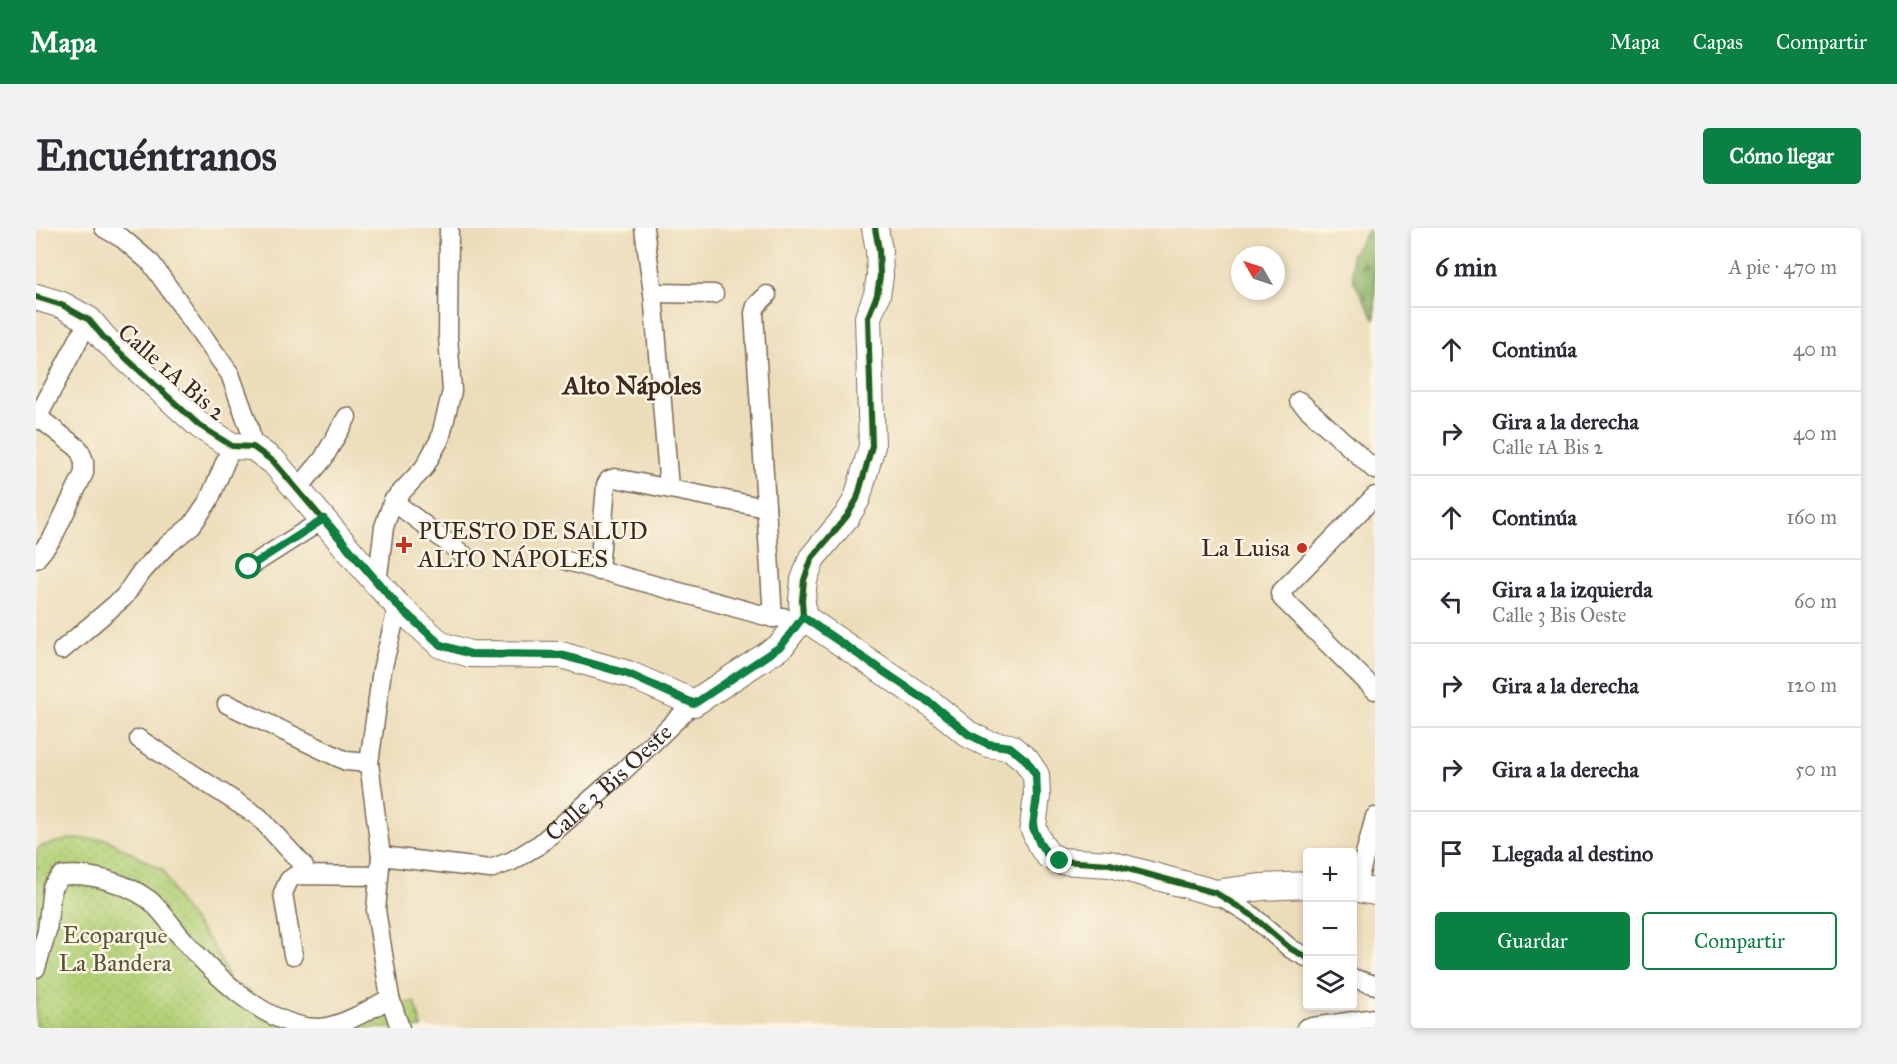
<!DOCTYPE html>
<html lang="es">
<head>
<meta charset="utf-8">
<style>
	body { margin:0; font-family:"IM FELL Great Primer",serif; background:#f2f2f3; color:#2b2b33 }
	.controls { position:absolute; right:18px; bottom:18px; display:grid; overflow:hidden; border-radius:6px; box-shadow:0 3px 9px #0003 }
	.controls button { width:54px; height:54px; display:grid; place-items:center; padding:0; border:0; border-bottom:2px solid #e1e1e2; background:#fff; color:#2b2b33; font:30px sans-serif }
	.compass { position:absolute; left:1195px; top:18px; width:54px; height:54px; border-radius:50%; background:#fff; box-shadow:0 3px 9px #0003; rotate:309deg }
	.stop { position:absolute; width:18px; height:18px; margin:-14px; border:4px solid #0b8043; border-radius:50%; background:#fff }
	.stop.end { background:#0b8043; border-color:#fff; box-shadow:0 2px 6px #0008 }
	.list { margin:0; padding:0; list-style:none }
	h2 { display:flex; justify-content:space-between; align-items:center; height:78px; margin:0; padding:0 24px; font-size:26px }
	h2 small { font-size:20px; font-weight:400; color:#7c7c81 }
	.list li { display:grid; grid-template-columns:39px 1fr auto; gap:18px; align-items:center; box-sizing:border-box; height:84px; padding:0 24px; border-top:2px solid #e1e1e2 }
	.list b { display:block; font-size:22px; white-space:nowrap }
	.list p { margin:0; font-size:20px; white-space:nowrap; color:#7c7c81 }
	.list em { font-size:20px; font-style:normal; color:#7c7c81 }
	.actions { display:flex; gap:12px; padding:18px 24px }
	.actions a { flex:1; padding:14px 0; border:2px solid #0b8043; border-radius:6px; text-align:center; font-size:21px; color:#0b8043 }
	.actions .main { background:#0b8043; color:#fff }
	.icon { flex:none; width:33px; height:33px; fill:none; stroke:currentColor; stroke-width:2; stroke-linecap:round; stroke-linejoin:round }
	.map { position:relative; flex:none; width:1339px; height:800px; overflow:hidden; border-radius:6px }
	header { display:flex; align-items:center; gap:36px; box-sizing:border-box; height:84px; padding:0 30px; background:#0b8043; color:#fff }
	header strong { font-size:28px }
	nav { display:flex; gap:33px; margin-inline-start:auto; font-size:21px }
	.intro { display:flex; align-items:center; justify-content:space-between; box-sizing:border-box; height:144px; padding:0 36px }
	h1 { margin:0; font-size:42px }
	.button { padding:15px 27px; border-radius:6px; background:#0b8043; color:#fff; font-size:21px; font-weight:700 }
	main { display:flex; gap:36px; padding:0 36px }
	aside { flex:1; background:#fff; border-radius:6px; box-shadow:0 3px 9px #0003 }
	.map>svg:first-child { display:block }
	.green { fill:url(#green-dots); stroke:#767d4a; stroke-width:1.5 }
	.forest { fill:url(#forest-firs); stroke:#646e43; stroke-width:1.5 }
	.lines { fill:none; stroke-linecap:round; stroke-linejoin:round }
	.street-casing { stroke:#796955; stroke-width:21 }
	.secondary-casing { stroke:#796955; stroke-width:28 }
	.street { stroke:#fff; stroke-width:18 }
	.secondary { stroke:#fff; stroke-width:26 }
	.cycleway-casing { stroke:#fcf5e5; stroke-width:10 }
	.cycleway { stroke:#1b5e20; stroke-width:6 }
	.route { stroke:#0b8043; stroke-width:8 }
	.poi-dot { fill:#c8321e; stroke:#fcf5e5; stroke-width:2 }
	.labels { text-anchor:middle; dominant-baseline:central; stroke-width:5; stroke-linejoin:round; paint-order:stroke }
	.street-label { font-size:24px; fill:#3b2a1e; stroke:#fcf5e5 }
	.poi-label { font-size:24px; fill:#3b2a1e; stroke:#fcf5e5; text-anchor:start }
	.park-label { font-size:24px; fill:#595434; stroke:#fcf5e5 }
	.neighbourhood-label { font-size:26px; font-weight:bold; fill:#3b2a1e; stroke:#fcf5e5 }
</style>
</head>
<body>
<header>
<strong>Mapa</strong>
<nav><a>Mapa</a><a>Capas</a><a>Compartir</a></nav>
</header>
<div class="intro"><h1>Encuéntranos</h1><a class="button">Cómo llegar</a></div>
<main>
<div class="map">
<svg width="1339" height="800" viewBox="0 0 1339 800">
	<defs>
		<pattern id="green-dots" width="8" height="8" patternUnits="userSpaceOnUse" patternTransform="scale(1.5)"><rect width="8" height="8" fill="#b2d077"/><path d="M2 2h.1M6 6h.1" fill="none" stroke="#9ab366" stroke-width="1.8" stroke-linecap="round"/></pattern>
		<pattern id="forest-firs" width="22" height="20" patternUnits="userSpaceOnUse" patternTransform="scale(1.5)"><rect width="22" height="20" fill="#8db268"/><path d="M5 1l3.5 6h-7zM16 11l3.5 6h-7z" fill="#749155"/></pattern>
	</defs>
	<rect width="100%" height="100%" fill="#fcf5e5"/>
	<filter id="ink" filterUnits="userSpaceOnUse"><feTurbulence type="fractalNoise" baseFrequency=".0167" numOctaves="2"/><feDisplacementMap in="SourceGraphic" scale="12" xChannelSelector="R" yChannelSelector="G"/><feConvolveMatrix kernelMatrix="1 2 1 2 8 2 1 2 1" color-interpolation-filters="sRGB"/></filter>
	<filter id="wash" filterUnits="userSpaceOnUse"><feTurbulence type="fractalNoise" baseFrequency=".008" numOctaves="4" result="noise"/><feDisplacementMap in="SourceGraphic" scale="24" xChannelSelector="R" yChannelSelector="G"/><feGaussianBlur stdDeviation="1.35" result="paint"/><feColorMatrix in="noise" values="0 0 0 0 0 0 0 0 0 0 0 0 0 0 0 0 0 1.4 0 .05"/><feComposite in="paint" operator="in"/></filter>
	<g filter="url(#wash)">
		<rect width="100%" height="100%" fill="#ecddba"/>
		<polygon class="green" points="33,611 70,611 127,642 143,675 175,715 189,741 192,752 268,796 342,777 379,774 386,800 0,800 0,622 6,618"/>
		<polygon class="forest" points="1334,0 1339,0 1339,92 1318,54 1315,27"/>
	</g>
	<g filter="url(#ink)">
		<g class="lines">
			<g class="street-casing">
				<g id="street">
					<polyline points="68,0 87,11 115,35 194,146 213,199 217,219"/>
					<polyline points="608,0 617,65 633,260"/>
					<polyline points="617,65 678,66"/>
					<polyline points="731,67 720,78 718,85 737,390"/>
					<polyline points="1263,173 1339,242"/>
					<polyline points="0,192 53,92"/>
					<polyline points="261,262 287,231 311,189"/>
					<polyline points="1339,268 1244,365 1246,370 1339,462"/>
					<polyline points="357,273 429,328"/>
					<polyline points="0,331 16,311 48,245 48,233 43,221 2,189"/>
					<polyline points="531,333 737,390 747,389"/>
					<polyline points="213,339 288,291"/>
					<polyline points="563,343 570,257 573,252 579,250 730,280"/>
					<polyline points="341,355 348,299 357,273 388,240 404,211 416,163 412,109 413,0"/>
					<polyline points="362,378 346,442 333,535 345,628 340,682 354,770 364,800"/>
					<polyline points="26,422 88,369 102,348 128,320 156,297 173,272 196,218"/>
					<polyline points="191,476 310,533 333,535"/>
					<polyline points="103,511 223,589 267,637 271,646"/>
					<path id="s1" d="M345 628 454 641 476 633 504 616 583 547 658 475"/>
					<polyline points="1320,660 1339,589"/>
					<polyline points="1180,665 1214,686 1255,721 1272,730"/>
					<polyline points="257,727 247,665 253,652 260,647 342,648"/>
					<path d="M0 740 11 703 16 659 25 648C52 644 90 655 112 671 124 680 135 697 145 709 177 745 230 800 283 800 305 799 335 781 354 770"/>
					<polyline points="1316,750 1339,757"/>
					<polyline points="1270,800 1339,790"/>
				</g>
			</g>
			<g class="secondary-casing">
				<g id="secondary">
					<polyline points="839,0 843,22 844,48 841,67 832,89 836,218 821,271 811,288 776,330 768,352 766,372 767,389 897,477 932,506 952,516 974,519 990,532 1000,547 1001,568 997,599 1004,616 1012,627 1024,633 1074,636 1180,665 1226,659 1272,657"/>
					<polyline points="0,69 26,77 53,92 69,111 163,197 196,218 217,219 238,234 341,355 362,378 405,417 434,426 525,427 592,446 658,475 745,418 767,389"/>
					<polyline points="1316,660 1339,664"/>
				</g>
			</g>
			<use href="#street" class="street"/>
			<use href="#secondary" class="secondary"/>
			<g class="cycleway-casing">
				<g id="cycleway">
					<polyline points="839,0 843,22 844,48 841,67 832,89 836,218 821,271 811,288 776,330 768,352 766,372 767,389 897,477 932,506 952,516 974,519 990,532 1000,547 1001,568 997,599 1004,616 1012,627 1024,633 1074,636 1180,665 1214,686 1255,721 1272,730"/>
					<polyline points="0,69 26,77 53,92 69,111 163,197 196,218 217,219 238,234 341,355 362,378 405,417 434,426 525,427 592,446 658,475"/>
				</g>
			</g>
			<use href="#cycleway" class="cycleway"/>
		</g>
	</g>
	<g class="lines" filter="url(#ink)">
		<polyline class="route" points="213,339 288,291 362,378 405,417 435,426 525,427 592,446 658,476 745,418 767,389 897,477 932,506 952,516 974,519 990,532 1000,547 1001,568 997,599 1004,616 1012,627 1024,633"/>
	</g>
	<g class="poi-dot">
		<path d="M365 308h6v6h6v6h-6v6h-6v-6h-6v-6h6z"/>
		<circle cx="1266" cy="320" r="6"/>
	</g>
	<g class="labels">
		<g class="street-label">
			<text transform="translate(136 144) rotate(41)">Calle 1A Bis 2</text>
			<text stroke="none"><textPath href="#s1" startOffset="258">Calle 3 Bis Oeste</textPath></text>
		</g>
		<g class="poi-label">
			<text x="382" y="303">PUESTO DE SALUD<tspan x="382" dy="28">ALTO NÁPOLES</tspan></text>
			<text x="1254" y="320" text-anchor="end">La Luisa</text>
		</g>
		<g class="park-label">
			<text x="79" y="707">Ecoparque<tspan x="79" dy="28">La Bandera</tspan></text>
		</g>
		<g class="neighbourhood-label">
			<text x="596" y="157">Alto Nápoles</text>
		</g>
	</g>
</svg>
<div class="controls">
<button>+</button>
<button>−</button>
<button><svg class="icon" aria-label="layers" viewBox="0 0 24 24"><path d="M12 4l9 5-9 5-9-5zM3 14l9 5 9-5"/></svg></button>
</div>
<svg class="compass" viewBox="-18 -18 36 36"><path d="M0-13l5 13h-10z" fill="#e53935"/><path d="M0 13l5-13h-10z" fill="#7c7c81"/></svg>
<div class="stop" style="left:213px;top:339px"></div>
<div class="stop end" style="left:1024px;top:633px"></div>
</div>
<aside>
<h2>6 min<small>A pie · 470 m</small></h2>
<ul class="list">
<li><svg class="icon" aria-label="ahead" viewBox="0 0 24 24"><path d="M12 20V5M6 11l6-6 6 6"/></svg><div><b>Continúa</b></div><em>40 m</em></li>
<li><svg class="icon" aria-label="right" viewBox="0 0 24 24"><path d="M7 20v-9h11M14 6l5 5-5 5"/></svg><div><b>Gira a la derecha</b><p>Calle 1A Bis 2</p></div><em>40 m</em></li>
<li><svg class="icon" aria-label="ahead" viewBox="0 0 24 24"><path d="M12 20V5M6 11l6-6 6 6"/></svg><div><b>Continúa</b></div><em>160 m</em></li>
<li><svg class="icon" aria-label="left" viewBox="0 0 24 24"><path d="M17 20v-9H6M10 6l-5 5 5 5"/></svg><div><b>Gira a la izquierda</b><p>Calle 3 Bis Oeste</p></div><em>60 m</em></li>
<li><svg class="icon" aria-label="right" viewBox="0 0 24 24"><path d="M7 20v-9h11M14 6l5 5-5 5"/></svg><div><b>Gira a la derecha</b></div><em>120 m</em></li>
<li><svg class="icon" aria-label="right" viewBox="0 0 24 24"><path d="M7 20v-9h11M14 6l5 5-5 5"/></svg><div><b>Gira a la derecha</b></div><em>50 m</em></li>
<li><svg class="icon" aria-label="arrive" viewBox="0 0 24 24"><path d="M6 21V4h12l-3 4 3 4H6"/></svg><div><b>Llegada al destino</b></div></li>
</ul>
<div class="actions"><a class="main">Guardar</a><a>Compartir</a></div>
</aside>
</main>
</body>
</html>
